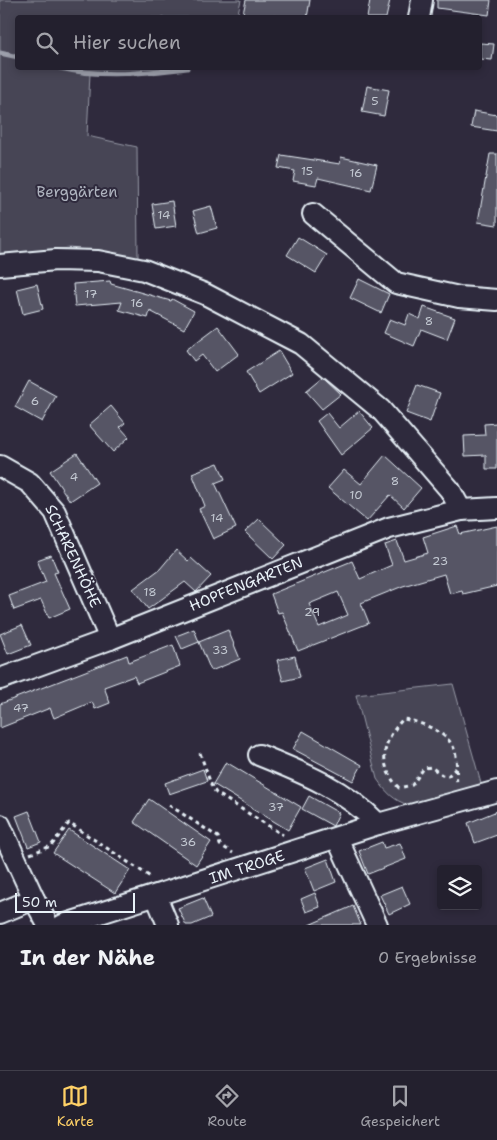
<!DOCTYPE html>
<html lang="de">
<head>
<meta charset="utf-8">
<style>
	body { margin:0; font-family:"Shantell Sans",sans-serif; background:#2f2d3a; color:#f1f3f6 }
	.controls { position:absolute; right:15px; bottom:15px; display:grid; overflow:hidden; border-radius:5px; box-shadow:0 2px 8px #0003 }
	.controls button { width:45px; height:45px; display:grid; place-items:center; padding:0; border:0; border-bottom:1px solid #403e4a; background:#23202e; color:#f1f3f6; font:25px sans-serif }
	.scale { position:absolute; left:15px; bottom:12px; width:120px; box-sizing:border-box; padding-left:5px; border:2px solid #e8f1f8; border-top:0; font-size:14px; line-height:18px; white-space:nowrap; color:#e8f1f8; -webkit-text-stroke:4px #2f2a3d; paint-order:stroke }
	.list { margin:0; padding:0; list-style:none }
	h2 { display:flex; justify-content:space-between; align-items:center; height:65px; margin:0; padding:0 20px; font-size:21px }
	h2 small { font-size:16px; font-weight:400; color:#a3a3aa }
	.icon { flex:none; width:28px; height:28px; fill:none; stroke:currentColor; stroke-width:2; stroke-linecap:round; stroke-linejoin:round }
	.map { position:relative; flex:none; width:497px; height:925px; overflow:hidden }
	.search { position:absolute; background:#23202e; box-shadow:0 2px 8px #0003; left:15px; right:15px; top:15px; height:55px; display:flex; align-items:center; gap:12px; box-sizing:border-box; padding:0 18px; border-radius:5px; color:#a3a3aa; font-size:19px }
	.sheet { height:145px; background:#23202e }
	nav { display:flex; justify-content:space-around; align-items:center; box-sizing:border-box; height:70px; border-top:1px solid #403e4a; background:#23202e; font-size:14px; color:#a3a3aa }
	nav a { display:grid; justify-items:center; gap:2px }
	nav .on { color:#ffd166 }
	.map>svg:first-child { display:block }
	.green { fill:#464455; stroke:#979aa6 }
	.lines { fill:none; stroke-linecap:round; stroke-linejoin:round }
	.stream { stroke:#9c9fab; stroke-width:5 }
	.building { fill:#575565; stroke:#e8f1f8; fill-rule:evenodd }
	.minor-casing { stroke:#e8f1f8; stroke-width:24 }
	.path { stroke:#e8f1f8; stroke-width:3; stroke-dasharray:4 4; stroke-linecap:butt }
	.minor { stroke:#2f2a3d; stroke-width:20 }
	.labels { text-anchor:middle; dominant-baseline:central; stroke-width:4; stroke-linejoin:round; paint-order:stroke }
	.number-label { font-size:12px; fill:#c4cad3 }
	.park-label { font-size:15px; fill:#afb4bf; stroke:#2f2a3d }
	.street-label { font-size:15px; fill:#e8f1f8; stroke:#2f2a3d }
</style>
</head>
<body>
<div class="map">
<svg width="497" height="925" viewBox="0 0 497 925">
	<rect width="100%" height="100%" fill="#2f2a3d"/>
	<filter id="ink" filterUnits="userSpaceOnUse"><feTurbulence type="fractalNoise" baseFrequency=".02" numOctaves="2"/><feDisplacementMap in="SourceGraphic" scale="10" xChannelSelector="R" yChannelSelector="G"/><feConvolveMatrix kernelMatrix="1 2 1 2 8 2 1 2 1" color-interpolation-filters="sRGB"/></filter>
	<g filter="url(#ink)">
		<g class="green">
			<polygon points="0,0 241,0 237,17 18,18 18,68 187,68 146,73 90,73 87,136 137,147 138,258 71,248 0,254"/>
			<path d="M453 684 482 787 409 805C394 801 386 792 377 779L356 695Z"/>
		</g>
		<g class="lines">
			<g class="stream">
				<polyline points="0,53 18,57"/>
				<path d="M60 68C102 78 145 73 187 68"/>
			</g>
		</g>
		<g class="building">
			<polygon points="246,0 310,0 307,18 269,15 269,18 242,18"/>
			<polygon points="370,0 390,0 386,18 367,18"/>
			<polygon points="437,0 491,0 489,15 437,8"/>
			<polygon points="480,43 494,44 492,60 480,59"/>
			<polygon points="367,86 389,90 384,116 362,112"/>
			<polygon points="474,111 497,115 497,131 471,127"/>
			<polygon points="490,154 497,154 497,225 478,222"/>
			<polygon points="281,155 340,164 341,157 377,165 371,190 318,178 316,185 293,181 295,171 278,168"/>
			<polygon points="172,201 176,226 156,229 152,204"/>
			<polygon points="211,206 217,228 199,233 193,211"/>
			<polygon points="298,237 327,255 316,273 287,255"/>
			<polygon points="359,279 389,294 381,313 350,298"/>
			<polygon points="110,281 111,284 171,301 172,299 194,311 184,329 150,311 148,318 119,310 122,302 75,306 73,284"/>
			<polygon points="37,284 43,309 23,314 17,289"/>
			<polygon points="424,307 455,318 447,339 421,329 414,346 384,333 390,319 405,325 409,314 420,319"/>
			<polygon points="218,326 239,354 215,372 202,355 194,361 186,350"/>
			<polygon points="279,351 292,373 259,394 246,372"/>
			<polygon points="323,377 341,394 322,409 306,391"/>
			<polygon points="29,381 56,396 42,422 15,407"/>
			<polygon points="417,385 440,393 430,422 406,413"/>
			<polygon points="111,406 125,423 120,427 129,437 113,452 89,425"/>
			<polygon points="359,411 373,428 341,455 317,421 327,413 339,428"/>
			<polygon points="497,423 497,469 486,469 486,455 465,456 464,436 485,435 484,424"/>
			<polygon points="77,453 97,483 70,501 50,471"/>
			<polygon points="385,455 421,488 404,508 390,495 367,521 328,488 344,470 361,484"/>
			<polygon points="218,463 225,479 215,483 236,528 213,539 199,509 205,506 192,473"/>
			<polygon points="259,519 286,545 273,559 245,532"/>
			<path d="M457 526 460 534 497 526V586L463 594 462 591 450 594 444 574 403 586 361 603 369 623 298 651 282 612 278 613 271 594 352 561 360 579 392 565 385 545 397 541 404 560 428 553 423 537ZM338 592 348 615 319 627 309 604Z"/>
			<polygon points="176,550 188,561 191,558 211,576 196,592 185,582 148,609 133,589 160,569"/>
			<polygon points="51,555 58,572 54,573 70,609 49,618 41,600 14,610 9,596 46,582 37,560"/>
			<polygon points="22,625 31,645 8,654 0,634"/>
			<polygon points="194,629 199,642 182,649 176,636"/>
			<polygon points="228,630 240,659 211,671 199,642"/>
			<polygon points="173,645 180,666 137,683 134,676 104,687 110,703 95,709 92,702 54,718 50,708 0,728 0,704 127,655 129,662"/>
			<polygon points="295,656 300,677 283,681 277,660"/>
			<polygon points="303,731 362,765 353,781 293,749"/>
			<polygon points="226,762 301,807 288,830 213,784"/>
			<polygon points="203,769 207,781 169,794 165,783"/>
			<polygon points="309,796 339,813 333,826 302,809"/>
			<polygon points="149,799 211,842 196,865 134,822"/>
			<polygon points="29,811 41,842 28,847 16,816"/>
			<polygon points="497,811 497,835 475,843 468,823"/>
			<polygon points="69,830 130,870 115,893 53,853"/>
			<polygon points="382,842 384,848 400,843 406,859 368,874 359,851"/>
			<polygon points="328,859 336,882 314,891 305,868"/>
			<polygon points="402,886 410,904 389,914 380,895"/>
			<polygon points="315,893 320,907 306,912 301,899"/>
			<polygon points="203,898 211,917 192,925 186,925 178,908"/>
			<polygon points="353,906 361,925 309,925"/>
		</g>
		<g class="lines">
			<g class="minor-casing">
				<g id="minor">
					<polyline points="419,18 422,0"/>
					<polyline points="313,214 396,283 459,297 497,300"/>
					<polyline points="0,265 56,260 98,261 144,270 205,294 301,344 381,410 450,490 461,510"/>
					<polyline points="0,466 30,483 55,512 110,639"/>
					<polyline points="0,679 110,639 389,528 461,510 497,508"/>
					<path d="M259 755C304 773 344 789 378 824"/>
					<polyline points="0,825 34,899 48,925"/>
					<polyline points="337,838 377,925"/>
					<polyline points="156,896 168,925"/>
					<polyline points="0,913 34,899"/>
					<polyline points="63,925 378,824 497,791"/>
				</g>
			</g>
			<g class="path">
				<polyline points="200,753 212,787 216,793 283,835"/>
				<path d="M456 768 448 776 442 775 431 767 424 768 412 785 399 788C377 764 382 742 403 719 422 722 454 734 456 756 457 765 456 775 457 784"/>
				<polyline points="169,805 218,837 220,845 233,853"/>
				<polyline points="30,854 51,846 69,823 152,878"/>
			</g>
			<use href="#minor" class="minor"/>
		</g>
	</g>
	<g class="labels">
		<g class="number-label">
			<text x="375" y="101">5</text>
			<text x="307" y="171">15</text>
			<text x="356" y="173">16</text>
			<text x="164" y="215">14</text>
			<text x="91" y="294">17</text>
			<text x="137" y="303">16</text>
			<text x="429" y="321">8</text>
			<text x="35" y="401">6</text>
			<text x="74" y="477">4</text>
			<text x="395" y="481">8</text>
			<text x="356" y="495">10</text>
			<text x="217" y="518">14</text>
			<text x="440" y="561">23</text>
			<text x="150" y="592">18</text>
			<text x="312" y="612">29</text>
			<text x="220" y="650">33</text>
			<text x="21" y="708">47</text>
			<text x="276" y="807">37</text>
			<text x="188" y="842">36</text>
		</g>
		<g class="park-label">
			<text x="77" y="192">Berggärten</text>
		</g>
		<g class="street-label">
			<text transform="translate(73 556) rotate(65)">SCHARENHÖHE</text>
			<text transform="translate(246 584) rotate(-22)">HOPFENGARTEN</text>
			<text transform="translate(247 867) rotate(-18)">IM TROGE</text>
		</g>
	</g>
</svg>
<div class="controls">
<button><svg class="icon" aria-label="layers" viewBox="0 0 24 24"><path d="M12 4l9 5-9 5-9-5zM3 14l9 5 9-5"/></svg></button>
</div>
<div class="scale">50 m</div>
<div class="search"><svg class="icon" aria-label="search" viewBox="0 0 24 24"><circle cx="10" cy="10" r="6"/><path d="M15 15l6 6"/></svg>Hier suchen</div>
</div>
<section class="sheet">
<h2>In der Nähe<small>0 Ergebnisse</small></h2>
<ul class="list">
</ul>
</section>
<nav>
<a class="on"><svg class="icon" aria-label="map" viewBox="0 0 24 24"><path d="M3 6l6-2 6 2 6-2v14l-6 2-6-2-6 2zM9 4v14M15 6v14"/></svg>Karte</a>
<a><svg class="icon" aria-label="directions" viewBox="0 0 24 24"><path d="M12 3l9 9-9 9-9-9zM9 14v-3h6M13 9l2 2-2 2"/></svg>Route</a>
<a><svg class="icon" aria-label="saved" viewBox="0 0 24 24"><path d="M7 4h10v16l-5-4-5 4z"/></svg>Gespeichert</a>
</nav>
</body>
</html>
